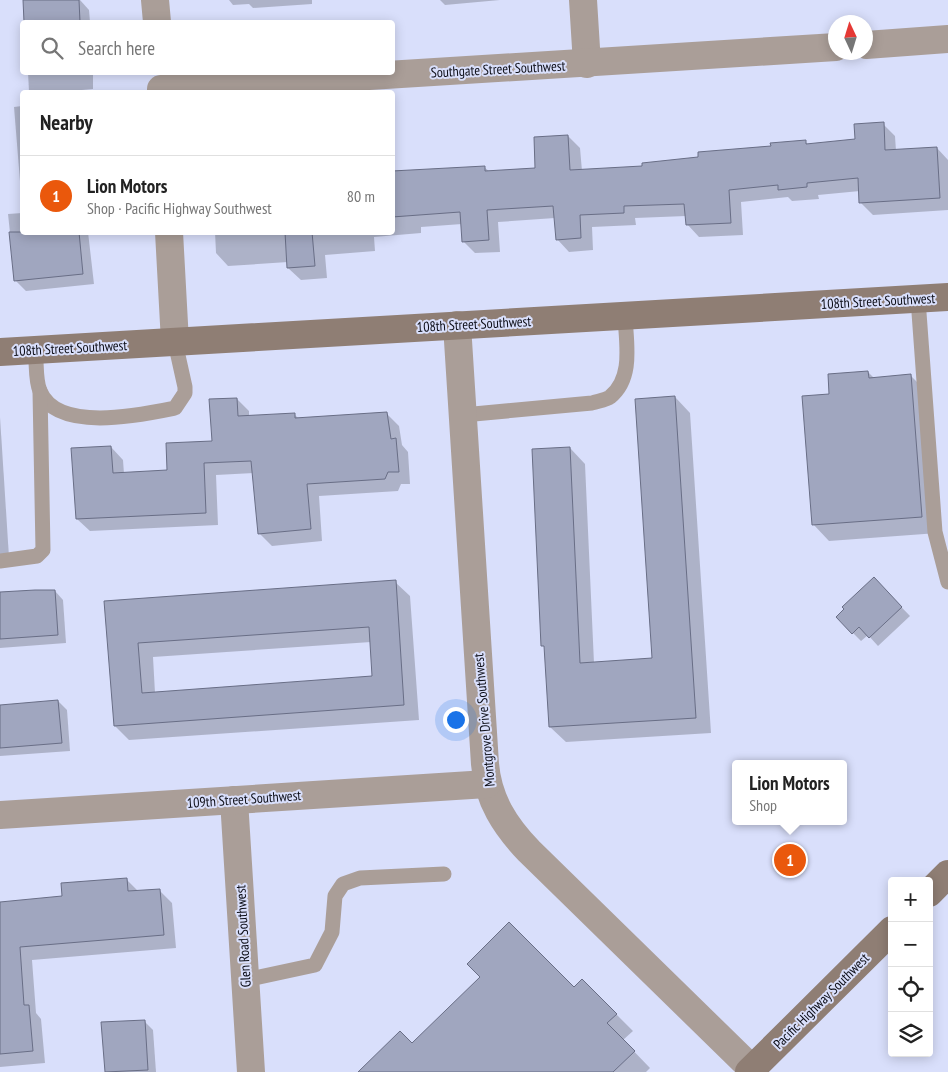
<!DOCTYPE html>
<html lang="en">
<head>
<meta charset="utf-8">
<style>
	body { margin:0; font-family:"PT Sans Narrow",sans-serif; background:#f2f2f2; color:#222 }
	.controls { position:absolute; right:15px; bottom:15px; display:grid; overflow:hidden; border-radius:5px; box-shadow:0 2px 12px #0003 }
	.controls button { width:45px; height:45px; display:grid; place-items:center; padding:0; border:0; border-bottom:1px solid #e0e0e0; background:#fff; color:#222; font:25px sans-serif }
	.compass { position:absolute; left:828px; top:15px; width:45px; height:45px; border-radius:50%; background:#fff; box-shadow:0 2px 12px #0003; rotate:356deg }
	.you { position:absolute; left:455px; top:719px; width:18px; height:18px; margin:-12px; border:4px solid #fff; border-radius:50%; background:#1a73e8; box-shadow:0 0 0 8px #1a73e833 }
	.badge { display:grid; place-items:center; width:32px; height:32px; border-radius:50%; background:#ea580c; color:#fff; font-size:16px; font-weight:700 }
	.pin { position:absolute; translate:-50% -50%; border:2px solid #fff; box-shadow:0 1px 5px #0006 }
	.popup { position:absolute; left:732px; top:760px; width:115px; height:65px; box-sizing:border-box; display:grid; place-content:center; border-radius:5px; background:#fff; filter:drop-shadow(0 1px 4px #0005); font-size:16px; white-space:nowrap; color:#767676 }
	.popup b { font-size:19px; color:#222 }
	.popup::after { content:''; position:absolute; left:50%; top:100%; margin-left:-10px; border:10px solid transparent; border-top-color:#fff }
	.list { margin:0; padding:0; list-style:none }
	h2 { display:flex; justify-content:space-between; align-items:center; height:65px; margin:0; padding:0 20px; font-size:21px }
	h2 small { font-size:16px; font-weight:400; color:#767676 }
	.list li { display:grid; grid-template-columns:32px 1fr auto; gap:15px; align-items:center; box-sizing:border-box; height:80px; padding:0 20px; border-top:1px solid #e0e0e0 }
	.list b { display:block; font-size:19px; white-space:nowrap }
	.list p { margin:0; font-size:16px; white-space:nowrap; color:#767676 }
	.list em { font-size:16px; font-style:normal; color:#767676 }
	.icon { flex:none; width:28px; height:28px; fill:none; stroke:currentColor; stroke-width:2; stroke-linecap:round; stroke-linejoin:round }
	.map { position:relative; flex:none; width:948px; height:1072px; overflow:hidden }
	.search { position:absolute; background:#fff; box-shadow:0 2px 12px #0003; left:20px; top:20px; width:375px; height:55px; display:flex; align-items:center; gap:12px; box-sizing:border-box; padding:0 18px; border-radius:5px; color:#767676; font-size:19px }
	.panel { position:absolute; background:#fff; box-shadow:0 2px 12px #0003; left:20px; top:90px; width:375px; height:145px; border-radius:5px }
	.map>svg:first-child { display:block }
	.shadow { fill:#0003; fill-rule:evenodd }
	.building { fill:#a0a6bf; stroke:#696e86; fill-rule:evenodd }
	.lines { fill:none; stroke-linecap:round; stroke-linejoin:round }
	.lane { stroke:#aa9e98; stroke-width:15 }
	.street { stroke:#aa9e98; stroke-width:28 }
	.secondary { stroke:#8f7e74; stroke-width:28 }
	.labels { text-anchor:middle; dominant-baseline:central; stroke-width:4; stroke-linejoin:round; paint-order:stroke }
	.street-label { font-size:14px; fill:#0b0c15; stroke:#d9dffb }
</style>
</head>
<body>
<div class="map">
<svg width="948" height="1072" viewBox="0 0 948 1072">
	<rect width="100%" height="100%" fill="#d9dffb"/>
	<g class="shadow">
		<polygon points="25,0 80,0 89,10 90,22 26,22"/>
		<polygon points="229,0 312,0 312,4 253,8 249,4 233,5"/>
		<polygon points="440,0 500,0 445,5"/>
		<polygon points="28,72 93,72 93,89 82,90 82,92 29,92"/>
		<polygon points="22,106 22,206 14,107"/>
		<polygon points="883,124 895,136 896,151 937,148 948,160 948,210 873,215 861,203 860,191 818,195 819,199 792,201 788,197 741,202 743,235 699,237 687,224 686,216 635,218 636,225 592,227 593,250 569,252 557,239 555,218 498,222 500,252 475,253 463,241 462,224 421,227 421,233 374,237 375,251 325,255 327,278 301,280 288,268 288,262 228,266 216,253 215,232 392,232 392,173 484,167 490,172 537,169 568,136 580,148 582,171 643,167 805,141 808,145 857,140"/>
		<polygon points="22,213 22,232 88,232 94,284 26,291 15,280 8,214"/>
		<polygon points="868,372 874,378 910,375 927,392 938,533 829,541 813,524"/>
		<polygon points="675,397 690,413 711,733 566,742 550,727 545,648 543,645 570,448 585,464 594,663 653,659"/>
		<polygon points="237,399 249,411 249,416 294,414 299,419 386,413 399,426 402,445 408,452 410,484 401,484 398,491 319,496 322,541 272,546 259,533 254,473 216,475 218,525 90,531 77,519 111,447 123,460 124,474 168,471 213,442"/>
		<polygon points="0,417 9,557 0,558"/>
		<polygon points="874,579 910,616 878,646 868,635 861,641 837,617"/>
		<path d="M395 582 410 596 419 720 129 740 115 726 106 602ZM371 642 374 677 155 693 153 657Z"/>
		<polygon points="55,591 63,600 66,643 0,648 0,594"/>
		<polygon points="58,701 67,710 70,751 0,756 0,706"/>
		<polygon points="126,879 139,892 159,890 172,903 176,948 32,960 36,1013 41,1019 45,1063 0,1067 0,903 64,897"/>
		<polygon points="582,980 633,1031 623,1040 650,1068 646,1072 359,1072 412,1045 574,989"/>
		<polygon points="144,1021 153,1030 156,1072 106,1072 103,1023"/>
	</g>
	<g class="building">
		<polygon points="23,0 79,0 80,22 24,22"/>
		<polygon points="884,122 885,150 937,147 940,198 859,203 858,178 807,183 807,187 778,190 778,185 729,190 731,223 686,225 684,204 624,206 624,213 580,215 581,238 556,240 553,206 487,210 489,240 462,242 460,212 392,217 392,171 485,166 485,171 535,168 534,137 568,135 570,170 642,166 642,163 698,157 698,152 771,146 770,143 806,140 806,144 855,139 854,124"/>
		<polygon points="9,232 79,232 83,274 14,281"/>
		<polygon points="285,232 312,232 315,266 287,268"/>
		<polygon points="868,371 869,378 911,374 922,517 812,525 802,396 829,394 828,374"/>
		<polygon points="675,396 696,718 549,727 544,646 541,646 532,449 570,447 580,663 652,658 635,399"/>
		<polygon points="237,398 238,416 295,413 295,418 387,412 391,439 396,438 399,472 388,472 385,479 307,484 311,529 258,534 251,461 204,463 206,513 76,519 71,448 111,446 113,473 167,470 166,443 212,441 209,399"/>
		<polygon points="874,577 902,607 869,638 859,627 852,634 836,617 844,609 842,607"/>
		<path d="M396 580 404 705 114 726 104 601ZM369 627 372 676 142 693 138 643Z"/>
		<polygon points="35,590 55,590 58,635 0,639 0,592"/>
		<polygon points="58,700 62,743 0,748 0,705"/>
		<polygon points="127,878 128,891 160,889 164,935 20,947 24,1005 29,1005 33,1051 0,1054 0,902 62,896 61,883"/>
		<polygon points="509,922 574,987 582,979 617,1014 607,1023 635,1051 613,1072 358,1072 400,1031 412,1043 480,977 467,964"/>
		<polygon points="145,1020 148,1070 105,1072 101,1022"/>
	</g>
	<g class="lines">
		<g class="lane">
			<polyline points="918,299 935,532 948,582"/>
			<path d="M35 349C37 362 35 380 40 391 57 433 141 415 175 408L185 393V387L175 342"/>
			<path d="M463 415 592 403C598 401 606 400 610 397 634 378 626 342 625 316"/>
			<polyline points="0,561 37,556 43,550 40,391"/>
			<polyline points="245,980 315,965 332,932 335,896 343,884 360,878 444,874"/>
		</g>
		<g class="street">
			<polyline points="155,0 157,22"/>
			<polyline points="583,0 587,64"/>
			<polyline points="866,45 948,39"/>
			<polyline points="161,89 836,47"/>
			<polyline points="169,232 175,342"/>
			<path d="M457 325 485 764C488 800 505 826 529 851L752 1069"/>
			<polyline points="234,800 251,1072"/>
			<polyline points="0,815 487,784"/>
		</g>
		<g class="secondary">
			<polyline points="0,352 948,297"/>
			<polyline points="929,893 948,874"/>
			<polyline points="749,1072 892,930"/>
		</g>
	</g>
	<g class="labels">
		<g class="street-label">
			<text transform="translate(498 69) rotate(-3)">Southgate Street Southwest</text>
			<text transform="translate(878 301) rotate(-3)">108th Street Southwest</text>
			<text transform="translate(474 324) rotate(-3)">108th Street Southwest</text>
			<text transform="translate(70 348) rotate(-3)">108th Street Southwest</text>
			<text transform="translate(484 720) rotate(-95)">Montgrove Drive Southwest</text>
			<text transform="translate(244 799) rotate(-4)">109th Street Southwest</text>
			<text transform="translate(243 936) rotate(-93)">Glen Road Southwest</text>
			<text transform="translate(821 1001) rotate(-45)">Pacific Highway Southwest</text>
		</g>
	</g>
</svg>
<div class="controls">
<button>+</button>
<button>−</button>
<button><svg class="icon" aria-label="locate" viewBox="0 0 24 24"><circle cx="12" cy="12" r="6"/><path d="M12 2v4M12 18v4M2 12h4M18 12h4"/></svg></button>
<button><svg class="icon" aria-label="layers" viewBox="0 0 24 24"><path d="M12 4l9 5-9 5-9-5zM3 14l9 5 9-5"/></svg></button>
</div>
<svg class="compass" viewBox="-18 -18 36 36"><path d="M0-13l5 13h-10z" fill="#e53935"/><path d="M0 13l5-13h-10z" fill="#767676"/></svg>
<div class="you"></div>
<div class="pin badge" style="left:790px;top:860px">1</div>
<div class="popup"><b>Lion Motors</b>Shop</div>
<div class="search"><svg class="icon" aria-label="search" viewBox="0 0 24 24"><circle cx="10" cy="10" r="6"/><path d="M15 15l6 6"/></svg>Search here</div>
<section class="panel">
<h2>Nearby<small></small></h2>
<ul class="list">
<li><span class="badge">1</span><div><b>Lion Motors</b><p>Shop · Pacific Highway Southwest</p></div><em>80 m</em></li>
</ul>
</section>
</div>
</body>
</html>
